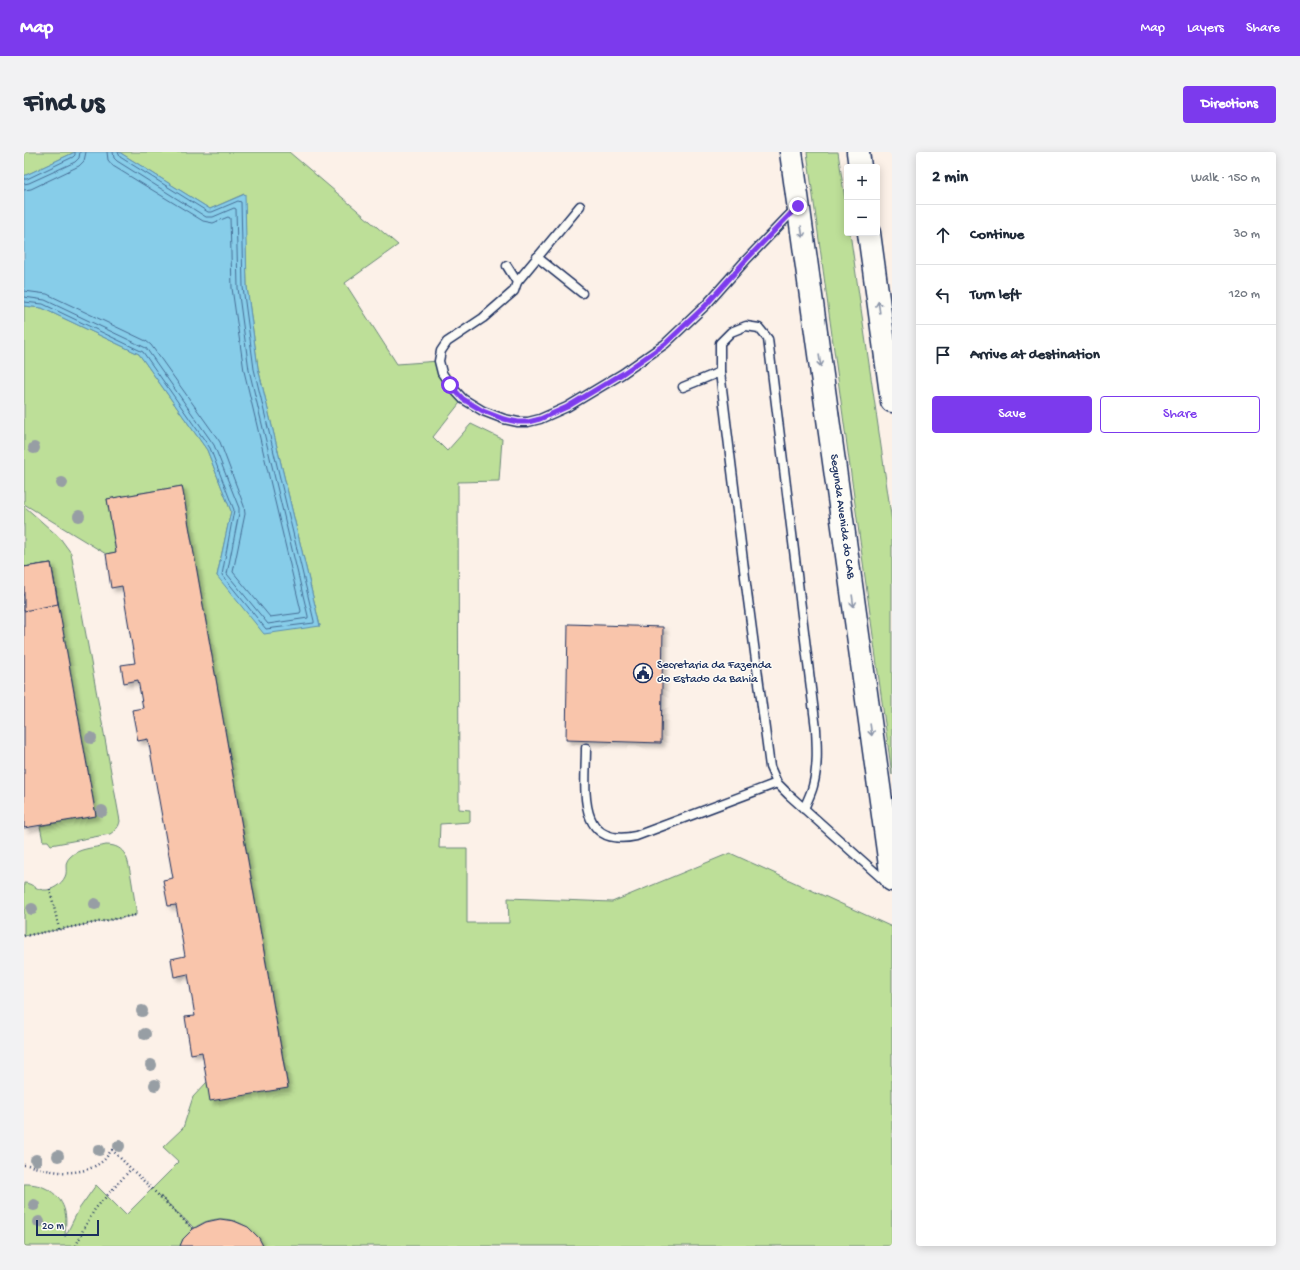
<!DOCTYPE html>
<html lang="en">
<head>
<meta charset="utf-8">
<style>
	body { margin:0; font-family:"Gochi Hand",sans-serif; background:#f2f2f3; color:#1f2937 }
	.controls { position:absolute; right:12px; top:12px; display:grid; overflow:hidden; border-radius:4px; box-shadow:0 2px 10px #0003 }
	.controls button { width:36px; height:36px; display:grid; place-items:center; padding:0; border:0; border-bottom:1px solid #e0e1e3; background:#fff; color:#1f2937; font:20px sans-serif }
	.scale { position:absolute; left:12px; bottom:10px; width:63px; box-sizing:border-box; padding-left:4px; border:2px solid #1b2f5e; border-top:0; font-size:11px; line-height:14px; white-space:nowrap; color:#1b2f5e; -webkit-text-stroke:3px #fdfcf7; paint-order:stroke }
	.stop { position:absolute; width:12px; height:12px; margin:-9px; border:3px solid #7c3aed; border-radius:50%; background:#fff }
	.stop.end { background:#7c3aed; border-color:#fff; box-shadow:0 1px 4px #0008 }
	.list { margin:0; padding:0; list-style:none }
	h2 { display:flex; justify-content:space-between; align-items:center; height:52px; margin:0; padding:0 16px; font-size:17px }
	h2 small { font-size:13px; font-weight:400; color:#747a83 }
	.list li { display:grid; grid-template-columns:26px 1fr auto; gap:12px; align-items:center; box-sizing:border-box; height:60px; padding:0 16px; border-top:1px solid #e0e1e3 }
	.list b { display:block; font-size:15px; white-space:nowrap }
	.list em { font-size:13px; font-style:normal; color:#747a83 }
	.actions { display:flex; gap:8px; padding:12px 16px }
	.actions a { flex:1; padding:9px 0; border:1px solid #7c3aed; border-radius:4px; text-align:center; font-size:14px; color:#7c3aed }
	.actions .main { background:#7c3aed; color:#fff }
	.icon { flex:none; width:22px; height:22px; fill:none; stroke:currentColor; stroke-width:2; stroke-linecap:round; stroke-linejoin:round }
	.map { position:relative; flex:none; width:868px; height:1094px; overflow:hidden; border-radius:4px }
	header { display:flex; align-items:center; gap:24px; box-sizing:border-box; height:56px; padding:0 20px; background:#7c3aed; color:#fff }
	header strong { font-size:19px }
	nav { display:flex; gap:22px; margin-inline-start:auto; font-size:14px }
	.intro { display:flex; align-items:center; justify-content:space-between; box-sizing:border-box; height:96px; padding:0 24px }
	h1 { margin:0; font-size:28px }
	.button { padding:10px 18px; border-radius:4px; background:#7c3aed; color:#fff; font-size:14px; font-weight:700 }
	main { display:flex; gap:24px; padding:0 24px }
	aside { flex:1; background:#fff; border-radius:4px; box-shadow:0 2px 10px #0003 }
	.map>svg:first-child { display:block }
	.green { fill:#bddf98; stroke:#6c877b }
	.water { fill:#87cde9; stroke:#5c8eb1 }
	.lines { fill:none; stroke-linecap:round; stroke-linejoin:round }
	.shore { stroke:#466e96; stroke-width:1 }
	.building { fill:#f9c5ab; stroke:#1b2f5e; filter:url(#shadow) }
	.lane-casing { stroke:#1b2f5e; stroke-width:11 }
	.secondary-casing { stroke:#1b2f5e; stroke-width:25 }
	.path { stroke:#1b2f5e; stroke-width:2.5; stroke-dasharray:1 3; stroke-linecap:butt }
	.lane { stroke:#fdfcf7; stroke-width:8 }
	.secondary { stroke:#fdfcf7; stroke-width:22 }
	.tree { fill:#979ea4 }
	.oneway { stroke:#8c96aa }
	.route { stroke:#7c3aed; stroke-width:5 }
	.labels { text-anchor:middle; dominant-baseline:central; stroke-width:3; stroke-linejoin:round; paint-order:stroke }
	.street-label { font-size:12px; fill:#1b2f5e; stroke:#fdfcf7 }
	.poi-label { font-size:12px; fill:#1b2f5e; stroke:#fdfcf7; text-anchor:start }
</style>
</head>
<body>
<header>
<strong>Map</strong>
<nav><a>Map</a><a>Layers</a><a>Share</a></nav>
</header>
<div class="intro"><h1>Find us</h1><a class="button">Directions</a></div>
<main>
<div class="map">
<svg width="868" height="1094" viewBox="0 0 868 1094">
	<defs>
		<filter id="shadow"><feDropShadow dx="3.5" dy="3.5" stdDeviation="2" flood-color="#0004"/></filter>
	</defs>
	<rect width="100%" height="100%" fill="#fcf1e8"/>
	<filter id="ink" filterUnits="userSpaceOnUse"><feTurbulence type="fractalNoise" baseFrequency=".025" numOctaves="2"/><feDisplacementMap in="SourceGraphic" scale="8" xChannelSelector="R" yChannelSelector="G"/><feConvolveMatrix kernelMatrix="1 2 1 2 8 2 1 2 1" color-interpolation-filters="sRGB"/></filter>
	<g filter="url(#ink)">
		<g class="green">
			<polygon points="0,0 51,0 0,24"/>
			<path d="M95 0H265L374 93 321 131 373 212 415 209 418 221 439 247 409 285 423 299 447 272 478 287 475 329 434 330 435 657 446 658V670L416 672 415 696H443V771H485L484 746 588 750 706 701 868 775V1094H239C229 1073 204 1061 181 1070 177 1072 173 1074 170 1076L134 1042 169 1077 159 1087 156 1094H0V1032C18 1031 37 1041 41 1060 43 1069 41 1077 41 1085L55 1057 72 1033 102 1063 155 1010 139 995 159 976 169 945 183 930 264 935 158 334 83 347 92 400 82 402 0 352V154L18 156 115 202 183 298 207 359 193 424 296 474 234 216 223 135 220 42 186 57Z"/>
			<polygon points="783,0 814,0 823,61 823,81 826,81 868,370 868,623"/>
			<path d="M0 354 36 386 47 401 96 669C95 675 92 678 86 682L27 693 24 689H19L16 674 72 663 27 411 0 415Z"/>
			<path d="M82 693C103 693 104 709 107 725 109 736 110 746 112 756V763L0 784V731C9 731 12 739 23 738 31 737 40 730 42 722 43 715 40 711 46 705 54 696 71 696 82 693Z"/>
		</g>
		<polygon class="water" points="51,0 95,0 186,57 221,42 223,135 234,216 296,474 240,482 193,424 207,359 183,298 115,202 18,156 0,154 0,24"/>
		<g class="lines">
			<g class="shore">
				<polyline points="0,27 3,27 49,5 51,3 51,0"/>
				<polyline points="0,32 5,31 51,10 55,6 56,0"/>
				<polyline points="0,38 7,37 55,14 60,9 62,0"/>
				<polyline points="0,139 23,142 122,189 127,193 196,290 220,354 221,362 209,420 246,465 276,461 277,459 220,219 208,136 206,66 204,65 189,71 179,69 89,14 84,8 83,0"/>
				<polyline points="0,145 21,148 122,196 190,293 215,356 215,361 203,422 244,472 284,466 284,464 225,218 214,136 212,57 210,56 189,65 182,65 93,9 90,6 89,0"/>
				<polyline points="0,150 19,152 119,200 186,296 210,358 198,423 242,477 290,471 290,469 230,217 219,135 217,50 214,49 188,60 184,60 96,5 94,0"/>
			</g>
		</g>
		<g class="building">
			<polygon points="158,334 264,936 186,949 178,900 167,902 161,865 171,864 164,822 150,825 147,807 161,804 152,753 144,754 139,728 149,726 124,587 114,589 108,558 119,556 114,528 100,531 97,513 111,511 98,434 87,436 82,402 92,400 83,347"/>
			<polygon points="27,411 72,664 0,676 0,415"/>
			<polygon points="27,411 34,452 0,459 0,415"/>
			<polygon points="544,472 639,475 637,591 542,588"/>
			<polygon points="196,1067 210,1069 224,1075 235,1086 239,1094 156,1094 159,1087 169,1077 182,1070"/>
		</g>
		<g class="lines">
			<g class="lane-casing">
				<g id="lane">
					<polyline points="513,105 558,141"/>
					<polyline points="483,114 493,130 490,139 459,166 423,190 417,199 415,209 418,221 426,233 439,247 459,259 480,267 494,270 504,270 516,267 543,255 598,222 641,192 682,153 722,108 772,56"/>
					<polyline points="493,130 556,54"/>
					<polyline points="659,235 696,220"/>
					<path d="M562 596C562 634 551 697 612 684L753 631"/>
					<path d="M780 657C783 649 787 642 789 634 794 615 793 596 792 577L744 187 735 176 722 174 707 180 696 191V220L721 425 746 615 753 631 765 643 863 731"/>
				</g>
			</g>
			<g class="secondary-casing">
				<g id="secondary">
					<path id="s1" d="M767 0 868 728"/>
					<polyline points="834,0 836,15"/>
					<polyline points="845,81 868,249"/>
				</g>
			</g>
			<g class="path">
				<polyline points="26,737 35,777"/>
				<polyline points="0,784 112,763"/>
				<path d="M0 1013H4C28 1021 59 1026 80 1008 83 1005 85 1001 88 998L169 1077"/>
				<polyline points="52,1094 59,1078 71,1057 107,1017"/>
			</g>
			<use href="#lane" class="lane"/>
			<use href="#secondary" class="secondary"/>
		</g>
		<g class="tree">
			<circle cx="10" cy="296" r="6"/>
			<circle cx="38" cy="331" r="6"/>
			<circle cx="55" cy="364" r="6"/>
			<circle cx="67" cy="586" r="6"/>
			<circle cx="78" cy="659" r="6"/>
			<circle cx="71" cy="752" r="6"/>
			<circle cx="8" cy="757" r="6"/>
			<circle cx="118" cy="859" r="6"/>
			<circle cx="121" cy="882" r="6"/>
			<circle cx="127" cy="913" r="6"/>
			<circle cx="131" cy="933" r="6"/>
			<circle cx="95" cy="994" r="6"/>
			<circle cx="75" cy="998" r="6"/>
			<circle cx="34" cy="1004" r="6"/>
			<circle cx="12" cy="1008" r="6"/>
			<circle cx="10" cy="1053" r="6"/>
			<circle cx="15" cy="1070" r="6"/>
		</g>
		<defs><path id="oneway-shaft" d="M-6 0H5M1.5-3L5.5 0L1.5 3" fill="none" stroke-width="1.6" stroke-linecap="round" stroke-linejoin="round"/></defs>
		<g class="oneway">
			<use href="#oneway-shaft" transform="translate(778 80) rotate(82)"/>
			<use href="#oneway-shaft" transform="translate(855 155) rotate(-98)"/>
			<use href="#oneway-shaft" transform="translate(796 209) rotate(82)"/>
			<use href="#oneway-shaft" transform="translate(829 449) rotate(82)"/>
			<use href="#oneway-shaft" transform="translate(847 578) rotate(82)"/>
		</g>
	</g>
	<g class="lines" filter="url(#ink)">
		<polyline class="route" points="426,233 439,247 459,259 480,267 494,270 504,270 516,267 543,255 598,222 641,192 682,153 722,108 774,54"/>
	</g>
	<defs>
		<g id="civic-ring" transform="scale(1)"><circle r="9.5" fill="#fdfcf7" stroke="#1b2f5e" stroke-width="1.5"/><path d="M-.6-6.5H3V-4.5H.6V-3L4-1V1h2V6H-6V1h2V-1L-.6-3ZM-1.2 2.5V6h2.4V2.5Z" fill="#1b2f5e"/></g>
	</defs>
	<g fill-rule="evenodd">
		<use href="#civic-ring" x="619" y="521"/>
	</g>
	<g class="labels">
		<g class="street-label">
			<text stroke="none"><textPath href="#s1" startOffset="368">Segunda Avenida do CAB</textPath></text>
		</g>
		<g class="poi-label">
			<text x="633" y="514">Secretaria da Fazenda<tspan x="633" dy="14">do Estado da Bahia</tspan></text>
		</g>
	</g>
</svg>
<div class="controls">
<button>+</button>
<button>−</button>
</div>
<div class="scale">20 m</div>
<div class="stop" style="left:426px;top:233px"></div>
<div class="stop end" style="left:774px;top:54px"></div>
</div>
<aside>
<h2>2 min<small>Walk · 150 m</small></h2>
<ul class="list">
<li><svg class="icon" aria-label="ahead" viewBox="0 0 24 24"><path d="M12 20V5M6 11l6-6 6 6"/></svg><div><b>Continue</b></div><em>30 m</em></li>
<li><svg class="icon" aria-label="left" viewBox="0 0 24 24"><path d="M17 20v-9H6M10 6l-5 5 5 5"/></svg><div><b>Turn left</b></div><em>120 m</em></li>
<li><svg class="icon" aria-label="arrive" viewBox="0 0 24 24"><path d="M6 21V4h12l-3 4 3 4H6"/></svg><div><b>Arrive at destination</b></div></li>
</ul>
<div class="actions"><a class="main">Save</a><a>Share</a></div>
</aside>
</main>
</body>
</html>
